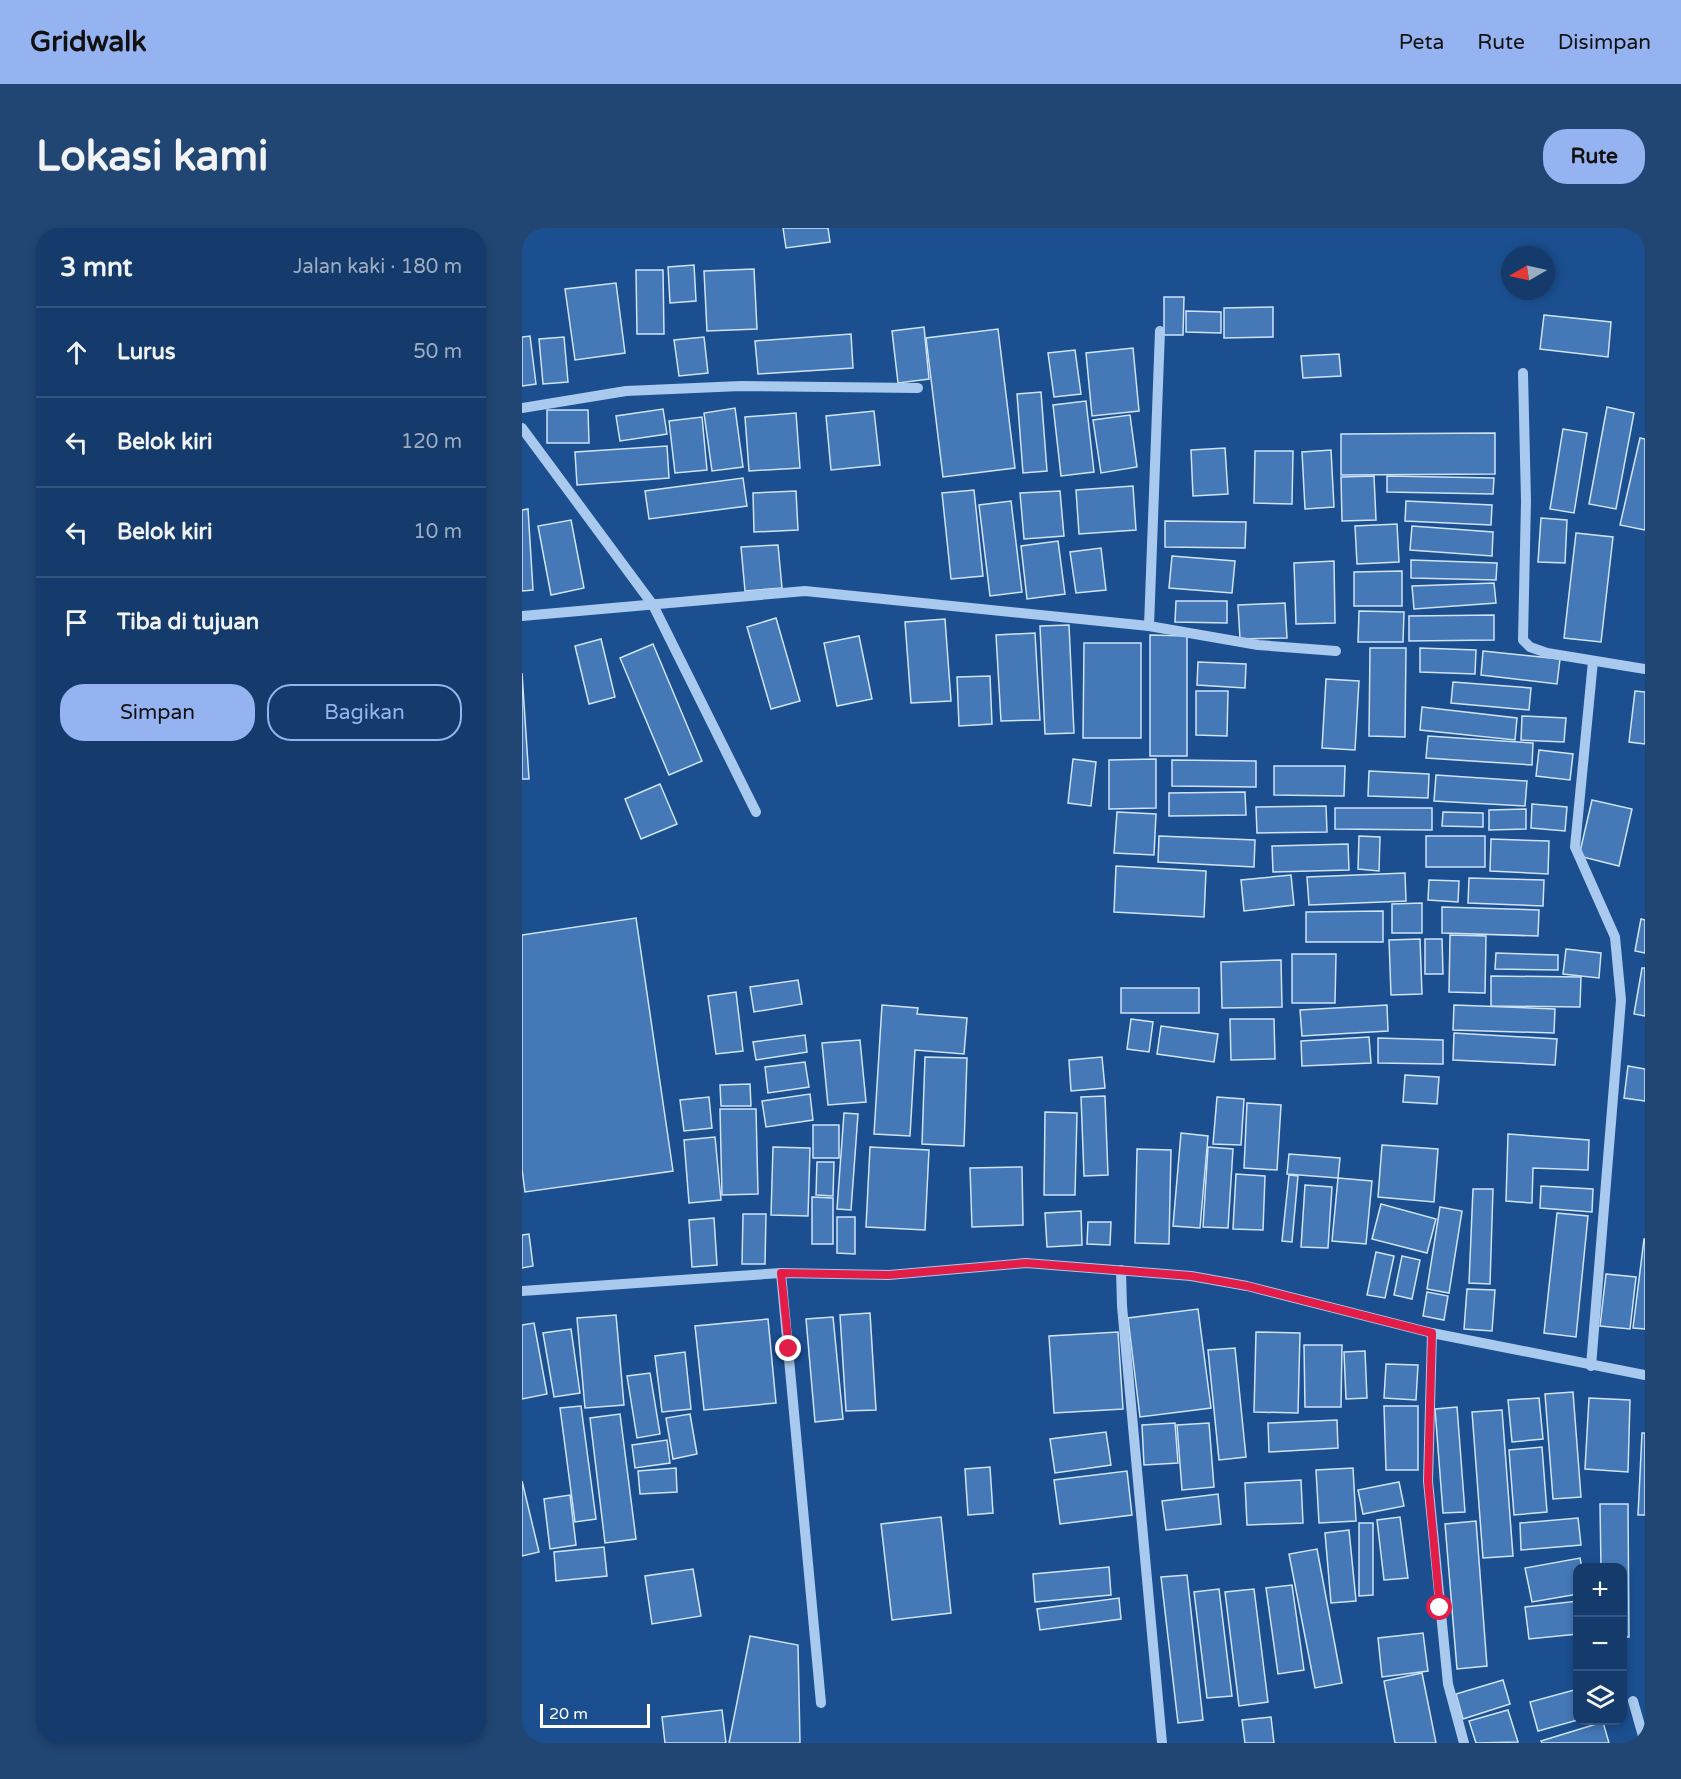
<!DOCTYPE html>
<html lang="id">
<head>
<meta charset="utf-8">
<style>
	body { margin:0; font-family:"Varela Round",sans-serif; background:#214673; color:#f1f3f6 }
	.controls { position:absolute; right:18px; bottom:18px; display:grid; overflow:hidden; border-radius:12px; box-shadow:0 3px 9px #0003 }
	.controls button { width:54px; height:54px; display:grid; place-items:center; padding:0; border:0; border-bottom:2px solid #33557e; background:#143b6b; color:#f1f3f6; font:30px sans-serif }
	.compass { position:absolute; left:979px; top:18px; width:54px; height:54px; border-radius:50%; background:#143b6b; box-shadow:0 3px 9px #0003; rotate:261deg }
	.scale { position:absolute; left:18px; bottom:15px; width:110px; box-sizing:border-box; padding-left:6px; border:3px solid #fff; border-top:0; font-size:16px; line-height:21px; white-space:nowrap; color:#fff; -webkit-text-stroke:4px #1b4f8f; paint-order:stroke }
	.stop { position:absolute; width:18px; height:18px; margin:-14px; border:4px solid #e11d48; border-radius:50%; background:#fff }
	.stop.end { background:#e11d48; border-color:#fff; box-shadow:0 2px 6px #0008 }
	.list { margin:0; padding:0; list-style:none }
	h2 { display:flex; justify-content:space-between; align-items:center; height:78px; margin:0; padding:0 24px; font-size:26px }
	h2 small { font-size:20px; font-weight:400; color:#9dadc1 }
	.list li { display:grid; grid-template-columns:39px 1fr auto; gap:18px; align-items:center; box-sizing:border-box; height:90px; padding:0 24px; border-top:2px solid #33557e }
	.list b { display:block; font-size:22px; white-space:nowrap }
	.list em { font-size:20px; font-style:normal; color:#9dadc1 }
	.actions { display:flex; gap:12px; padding:18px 24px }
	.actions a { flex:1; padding:14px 0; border:2px solid #95b2f1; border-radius:24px; text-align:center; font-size:21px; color:#95b2f1 }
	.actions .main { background:#95b2f1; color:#111 }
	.icon { flex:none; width:33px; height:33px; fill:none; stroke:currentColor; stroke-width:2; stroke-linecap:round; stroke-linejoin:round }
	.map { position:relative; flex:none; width:1123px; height:1515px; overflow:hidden; border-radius:24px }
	header { display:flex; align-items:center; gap:36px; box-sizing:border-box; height:84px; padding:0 30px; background:#95b2f1; color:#111 }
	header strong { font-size:28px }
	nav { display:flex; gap:33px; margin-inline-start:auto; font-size:21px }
	.intro { display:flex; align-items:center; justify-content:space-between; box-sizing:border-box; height:144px; padding:0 36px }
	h1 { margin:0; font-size:42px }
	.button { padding:15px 27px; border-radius:24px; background:#95b2f1; color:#111; font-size:21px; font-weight:700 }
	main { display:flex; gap:36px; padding:0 36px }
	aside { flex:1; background:#143b6b; border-radius:24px; box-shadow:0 3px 9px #0003 }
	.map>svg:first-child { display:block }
	.building { fill:#4478b7; stroke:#cfe3fa; stroke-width:1.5 }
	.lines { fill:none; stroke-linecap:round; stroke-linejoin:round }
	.minor { stroke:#a9c9ee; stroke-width:10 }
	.route { stroke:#e11d48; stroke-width:8 }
</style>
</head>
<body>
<header>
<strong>Gridwalk</strong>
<nav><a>Peta</a><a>Rute</a><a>Disimpan</a></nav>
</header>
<div class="intro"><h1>Lokasi kami</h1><a class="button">Rute</a></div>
<main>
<aside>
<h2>3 mnt<small>Jalan kaki · 180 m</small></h2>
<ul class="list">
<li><svg class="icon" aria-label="ahead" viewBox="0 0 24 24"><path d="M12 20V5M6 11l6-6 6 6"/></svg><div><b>Lurus</b></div><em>50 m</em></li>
<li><svg class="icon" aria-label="left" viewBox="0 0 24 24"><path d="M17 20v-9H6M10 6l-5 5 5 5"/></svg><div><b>Belok kiri</b></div><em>120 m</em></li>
<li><svg class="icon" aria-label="left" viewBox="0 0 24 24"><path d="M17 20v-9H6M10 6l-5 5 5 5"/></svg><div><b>Belok kiri</b></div><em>10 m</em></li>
<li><svg class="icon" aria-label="arrive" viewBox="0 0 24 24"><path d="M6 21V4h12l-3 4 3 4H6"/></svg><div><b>Tiba di tujuan</b></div></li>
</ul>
<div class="actions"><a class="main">Simpan</a><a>Bagikan</a></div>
</aside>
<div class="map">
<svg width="1123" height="1515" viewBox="0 0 1123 1515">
	<rect width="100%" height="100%" fill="#1b4f8f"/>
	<g class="building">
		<polygon points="261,0 306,0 308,14 264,20"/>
		<polygon points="172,37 174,73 148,75 146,39"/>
		<polygon points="232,41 235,101 185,103 182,43"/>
		<polygon points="114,42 141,42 142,106 115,106"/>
		<polygon points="94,55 103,125 53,132 43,61"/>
		<polygon points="642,69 662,69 661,107 642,107"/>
		<polygon points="751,79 751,109 702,110 702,80"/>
		<polygon points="664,83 699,84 699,105 664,104"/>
		<polygon points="1022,87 1089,94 1086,129 1018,121"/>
		<polygon points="402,99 407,151 376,155 370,103"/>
		<polygon points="476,101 493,240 421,249 404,110"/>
		<polygon points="329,106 331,140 236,146 233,113"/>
		<polygon points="8,108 14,156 0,158 0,109"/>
		<polygon points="42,109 46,154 21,156 17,111"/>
		<polygon points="182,109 186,145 157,148 152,112"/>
		<polygon points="611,120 617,183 570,188 564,125"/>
		<polygon points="553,122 559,166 532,169 526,125"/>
		<polygon points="817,126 819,148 781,150 779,128"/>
		<polygon points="519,164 525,243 501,245 495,166"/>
		<polygon points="564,173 572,244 539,248 531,177"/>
		<polygon points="1085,179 1112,185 1094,281 1067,276"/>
		<polygon points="213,180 221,239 190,243 182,185"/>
		<polygon points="141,181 145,206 98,213 94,188"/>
		<polygon points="25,182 66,182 67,215 25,215"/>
		<polygon points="352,183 358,237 309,242 304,188"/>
		<polygon points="274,185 278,240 227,243 223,189"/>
		<polygon points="608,187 615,239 579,245 571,192"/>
		<polygon points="180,189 185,242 153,245 147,193"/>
		<polygon points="1041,201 1065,205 1052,285 1028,281"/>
		<polygon points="973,205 973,246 819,247 819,206"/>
		<polygon points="1118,210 1123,211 1123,302 1098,297"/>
		<polygon points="145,218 147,250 55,257 53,224"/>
		<polygon points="703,220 706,266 671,268 669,222"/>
		<polygon points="809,222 812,279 783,281 780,224"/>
		<polygon points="733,223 771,223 770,276 732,275"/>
		<polygon points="852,248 854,292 820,293 819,249"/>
		<polygon points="865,248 972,250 971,266 865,264"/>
		<polygon points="221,250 225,278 127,291 123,263"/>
		<polygon points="611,258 614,302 557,306 554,262"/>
		<polygon points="452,262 461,348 429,351 420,265"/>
		<polygon points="274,263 276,302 232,304 231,265"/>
		<polygon points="538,263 542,308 502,311 498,265"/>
		<polygon points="489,273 500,364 468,368 457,277"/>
		<polygon points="884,273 970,277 969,297 883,293"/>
		<polygon points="6,281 11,362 0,363 0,282"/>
		<polygon points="1019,290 1045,292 1043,335 1016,334"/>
		<polygon points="49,292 62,360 29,367 16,298"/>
		<polygon points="643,293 724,294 723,320 643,319"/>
		<polygon points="875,296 877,334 835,336 833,298"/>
		<polygon points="890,298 971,304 970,328 888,322"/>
		<polygon points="1054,305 1091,309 1079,414 1042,410"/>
		<polygon points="536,313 543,366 505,371 499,318"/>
		<polygon points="256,317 260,360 223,363 219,319"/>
		<polygon points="579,320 584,362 554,365 548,324"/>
		<polygon points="650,328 713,333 710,365 647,360"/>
		<polygon points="889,332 975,335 974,352 889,350"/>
		<polygon points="812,333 813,395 774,396 772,335"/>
		<polygon points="880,343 880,378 832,378 832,344"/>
		<polygon points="972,355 974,375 892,381 890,358"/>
		<polygon points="654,373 705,373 705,395 653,394"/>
		<polygon points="763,375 765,410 718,411 716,377"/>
		<polygon points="837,383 882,384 881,414 836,414"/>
		<polygon points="972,387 972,412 887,413 887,388"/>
		<polygon points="254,390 278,473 249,481 225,399"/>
		<polygon points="423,391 429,473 389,475 383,394"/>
		<polygon points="547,397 552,505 523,506 518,398"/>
		<polygon points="513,405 518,492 479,493 474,407"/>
		<polygon points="628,407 665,408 665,528 628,528"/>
		<polygon points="337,408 350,471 315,478 302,415"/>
		<polygon points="79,411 93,469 67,476 53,418"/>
		<polygon points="562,415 619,415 619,510 561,510"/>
		<polygon points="131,416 180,533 147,547 98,430"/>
		<polygon points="848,420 884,420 883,509 847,508"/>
		<polygon points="898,420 954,422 953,446 898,444"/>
		<polygon points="961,423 1038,431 1035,456 959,447"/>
		<polygon points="676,434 724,436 723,460 675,457"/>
		<polygon points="0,445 7,551 0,551"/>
		<polygon points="468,448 470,496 437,498 435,449"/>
		<polygon points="804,451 837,453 833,522 800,520"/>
		<polygon points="931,454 1009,460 1007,482 929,475"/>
		<polygon points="674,463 706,463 705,508 674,507"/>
		<polygon points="1113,463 1123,464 1123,516 1107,514"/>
		<polygon points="900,479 995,490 993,512 898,502"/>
		<polygon points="1000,488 1044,490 1042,514 999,512"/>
		<polygon points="906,508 1011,515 1010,537 904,530"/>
		<polygon points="1017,522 1051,526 1048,552 1014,548"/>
		<polygon points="551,531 574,534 569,578 546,575"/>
		<polygon points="634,531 634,580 587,581 587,532"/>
		<polygon points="650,532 734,533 734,559 650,558"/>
		<polygon points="752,538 823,538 822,568 752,567"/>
		<polygon points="847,543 907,546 906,570 846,568"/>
		<polygon points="914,547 1005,553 1003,578 912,573"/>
		<polygon points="138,556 155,596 119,611 103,571"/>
		<polygon points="723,564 724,587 647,588 647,565"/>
		<polygon points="1070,572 1110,581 1097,638 1057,628"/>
		<polygon points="1010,576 1045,579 1043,603 1009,600"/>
		<polygon points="804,578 805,604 735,605 734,579"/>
		<polygon points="813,580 910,580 910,602 813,601"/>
		<polygon points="1004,581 1004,601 967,602 967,582"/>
		<polygon points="595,584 634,586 632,627 592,625"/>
		<polygon points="921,584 961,585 961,599 920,598"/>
		<polygon points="637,608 733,612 732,639 636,634"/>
		<polygon points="837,608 858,609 857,643 836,641"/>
		<rect x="904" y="608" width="59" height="31"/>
		<polygon points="969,611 1027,613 1026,646 968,643"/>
		<polygon points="826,616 827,642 751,644 750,618"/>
		<polygon points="594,638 684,643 682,689 592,684"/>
		<polygon points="883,645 884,673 787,677 785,649"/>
		<polygon points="769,647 772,677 722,683 719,652"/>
		<polygon points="947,650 1022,652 1021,678 946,675"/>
		<polygon points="907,652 937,653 936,674 906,672"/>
		<polygon points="900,675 900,705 870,705 870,676"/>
		<polygon points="920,679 1017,682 1016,708 920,705"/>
		<polygon points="861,683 861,714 784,714 784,684"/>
		<polygon points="114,690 151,943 3,964 0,941 0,707"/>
		<polygon points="1119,691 1123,692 1123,725 1113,723"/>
		<polygon points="928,707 964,708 963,765 927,764"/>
		<polygon points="898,711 900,766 869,767 867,712"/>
		<polygon points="903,711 920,711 921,746 903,746"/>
		<polygon points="1044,721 1079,725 1077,750 1041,746"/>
		<polygon points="974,725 1036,727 1036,742 973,741"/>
		<polygon points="770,726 814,726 813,775 770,775"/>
		<polygon points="759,732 760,779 700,780 699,734"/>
		<polygon points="1120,740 1123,740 1123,788 1112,786"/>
		<polygon points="969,748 1059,749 1058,779 969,778"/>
		<polygon points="276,752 280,776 232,784 228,759"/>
		<rect x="599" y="760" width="78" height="25"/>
		<polygon points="214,764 221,823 194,826 186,768"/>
		<polygon points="360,777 396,780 395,786 445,790 442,826 393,822 388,908 352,906"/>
		<polygon points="865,777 866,803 780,808 778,782"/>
		<polygon points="932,777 1033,781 1032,805 931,802"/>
		<polygon points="609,791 631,794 627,824 605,821"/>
		<polygon points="708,791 752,791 753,831 709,832"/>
		<polygon points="639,798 696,806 692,834 635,826"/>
		<polygon points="932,805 1035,811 1033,837 931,832"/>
		<polygon points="283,807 285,824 234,832 231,814"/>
		<polygon points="847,809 849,835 780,838 779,813"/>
		<polygon points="856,810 921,812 921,836 856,835"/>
		<polygon points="338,812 344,874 306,877 300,815"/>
		<polygon points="403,829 445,830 442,918 400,916"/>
		<polygon points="580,829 583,860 549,863 547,832"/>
		<polygon points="283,834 287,859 246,865 243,839"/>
		<polygon points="1106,838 1123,841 1123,873 1102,870"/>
		<polygon points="883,847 917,849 915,876 881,874"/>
		<polygon points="228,856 229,878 199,878 198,857"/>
		<polygon points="288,866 291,892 244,899 240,873"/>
		<polygon points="583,868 586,947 562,948 559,869"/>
		<polygon points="187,869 190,900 162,903 158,872"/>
		<polygon points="695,869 722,871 719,917 691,916"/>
		<polygon points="725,875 759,877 755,942 722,940"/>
		<polygon points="198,881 234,881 236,966 200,967"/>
		<polygon points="523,884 555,885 553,967 522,967"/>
		<polygon points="322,885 336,886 329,982 315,981"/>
		<rect x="291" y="897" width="26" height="33"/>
		<polygon points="659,905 686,908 678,1000 651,998"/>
		<polygon points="986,906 1067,912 1066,942 1011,940 1010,975 984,973"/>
		<polygon points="193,909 199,972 167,975 162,912"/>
		<polygon points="860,917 916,921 912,974 856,969"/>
		<polygon points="251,919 288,920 286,988 249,987"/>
		<polygon points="348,919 407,922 403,1002 344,999"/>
		<polygon points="686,919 711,921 706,1000 681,999"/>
		<polygon points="615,921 649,922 647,1016 613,1015"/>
		<polygon points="767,926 818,930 816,950 765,946"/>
		<polygon points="295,934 312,934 311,968 294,967"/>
		<polygon points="500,939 501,997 450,999 448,940"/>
		<polygon points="714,946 743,948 741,1002 711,1001"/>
		<polygon points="767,947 776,948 770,1014 760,1013"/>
		<polygon points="816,950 850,953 844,1016 810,1013"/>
		<polygon points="783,957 810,959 806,1020 779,1019"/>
		<polygon points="1019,958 1071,961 1070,984 1018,980"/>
		<polygon points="951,961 971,961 968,1056 947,1055"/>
		<polygon points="290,969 311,970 311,1016 290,1016"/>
		<polygon points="859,976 914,991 905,1025 850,1011"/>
		<polygon points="918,979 940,983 927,1065 905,1061"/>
		<polygon points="559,983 560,1017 525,1019 523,985"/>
		<polygon points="1035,985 1066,988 1054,1109 1022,1105"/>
		<polygon points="221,986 244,986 243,1036 220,1036"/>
		<polygon points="315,989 333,989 333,1026 315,1025"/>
		<polygon points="192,990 195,1037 170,1039 167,992"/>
		<polygon points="566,994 589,994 588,1017 565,1016"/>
		<polygon points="7,1006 11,1038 0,1040 0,1007"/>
		<polygon points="1122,1011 1123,1011 1123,1101 1111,1100"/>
		<polygon points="854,1024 872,1028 863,1070 845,1067"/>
		<polygon points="880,1028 898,1032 890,1071 872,1067"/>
		<polygon points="1084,1046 1114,1049 1108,1101 1078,1098"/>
		<polygon points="945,1061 973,1062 970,1103 942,1101"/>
		<polygon points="905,1064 926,1068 922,1092 901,1088"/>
		<polygon points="676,1081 689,1180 618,1189 606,1090"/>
		<polygon points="348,1085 354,1182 324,1183 318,1087"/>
		<polygon points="94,1087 102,1177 63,1180 55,1090"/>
		<polygon points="311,1089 321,1191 293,1194 284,1091"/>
		<polygon points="246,1091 254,1175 182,1182 173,1098"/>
		<polygon points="12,1095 25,1166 0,1171 0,1097"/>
		<polygon points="49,1101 58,1165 32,1169 21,1105"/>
		<polygon points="596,1104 601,1181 532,1185 527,1108"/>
		<polygon points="734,1104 778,1105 776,1185 732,1184"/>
		<polygon points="782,1117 820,1117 819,1179 783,1179"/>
		<polygon points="713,1120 724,1229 697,1232 686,1122"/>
		<polygon points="843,1123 845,1170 824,1171 822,1124"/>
		<polygon points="163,1124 169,1181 140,1184 133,1128"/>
		<polygon points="864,1136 896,1137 894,1172 862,1170"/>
		<polygon points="128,1145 138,1206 115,1210 105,1148"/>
		<polygon points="1051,1164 1059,1269 1031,1271 1023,1166"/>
		<polygon points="1017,1170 1021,1211 990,1214 986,1172"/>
		<polygon points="1067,1170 1108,1172 1106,1244 1063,1241"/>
		<polygon points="59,1178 74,1291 53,1294 38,1180"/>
		<polygon points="862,1178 896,1178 896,1242 864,1242"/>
		<polygon points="935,1179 943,1284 921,1285 913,1181"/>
		<polygon points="980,1182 991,1328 961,1330 950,1184"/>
		<polygon points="98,1186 114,1311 83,1315 68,1190"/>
		<polygon points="168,1186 175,1226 151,1231 144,1190"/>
		<polygon points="815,1192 816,1220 747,1224 746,1195"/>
		<polygon points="653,1195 656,1235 622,1237 620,1197"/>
		<polygon points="687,1195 692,1259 660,1262 655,1197"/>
		<polygon points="584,1204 589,1237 533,1245 528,1211"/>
		<polygon points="1120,1205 1123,1205 1123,1287 1116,1287"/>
		<polygon points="145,1212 148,1235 113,1240 110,1217"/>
		<polygon points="1020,1219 1025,1284 992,1287 987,1222"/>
		<polygon points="468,1239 471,1285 446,1287 443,1241"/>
		<polygon points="154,1240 155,1264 118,1266 116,1243"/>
		<polygon points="831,1240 834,1293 797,1295 794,1242"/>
		<polygon points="605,1243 610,1287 538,1296 532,1252"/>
		<polygon points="779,1252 781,1295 725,1297 723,1255"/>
		<polygon points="0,1253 17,1324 0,1328"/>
		<polygon points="877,1254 882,1278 841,1286 836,1262"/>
		<polygon points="696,1266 699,1296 644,1302 640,1273"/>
		<polygon points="48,1267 54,1317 28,1321 22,1271"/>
		<polygon points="1078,1276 1106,1276 1107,1409 1100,1409 1100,1340 1079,1340"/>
		<polygon points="419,1289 429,1385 370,1392 359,1296"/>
		<polygon points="878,1289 886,1350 862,1352 855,1292"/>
		<polygon points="1056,1290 1059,1317 999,1322 998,1295"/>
		<polygon points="954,1293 965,1438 935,1441 923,1296"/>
		<polygon points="837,1295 851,1295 851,1367 837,1368"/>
		<polygon points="827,1302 834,1373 809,1375 803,1305"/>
		<polygon points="82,1319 85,1348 34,1353 32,1324"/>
		<polygon points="795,1321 820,1455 793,1460 767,1326"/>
		<polygon points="1058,1330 1060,1340 1056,1340 1056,1366 1010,1374 1003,1340"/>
		<polygon points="587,1339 589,1367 513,1374 511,1346"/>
		<polygon points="171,1341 179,1388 130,1396 123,1348"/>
		<polygon points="665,1347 681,1492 656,1495 639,1349"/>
		<polygon points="770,1357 782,1442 756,1446 744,1360"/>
		<polygon points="697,1361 710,1468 685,1470 672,1364"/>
		<polygon points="732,1361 746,1474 717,1478 703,1364"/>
		<polygon points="597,1370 599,1391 518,1402 515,1381"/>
		<polygon points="1056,1373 1056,1406 1007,1411 1003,1379"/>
		<polygon points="901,1405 906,1443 860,1449 856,1410"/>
		<polygon points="228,1408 276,1417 278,1515 207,1515"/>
		<polygon points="900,1445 914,1515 873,1515 862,1453"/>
		<polygon points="981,1452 988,1476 941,1491 934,1466"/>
		<polygon points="1056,1461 1056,1492 1016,1503 1008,1474"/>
		<polygon points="200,1482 204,1515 143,1515 140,1489"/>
		<polygon points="986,1482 996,1514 954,1515 947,1493"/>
		<polygon points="749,1489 752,1515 723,1515 720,1492"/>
		<polygon points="1081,1494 1087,1515 1020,1515 1019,1513"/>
	</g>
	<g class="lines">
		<g class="minor">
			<polyline points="1001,145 1004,273 1001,412 1008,419 1025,425 1123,441"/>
			<polyline points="0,180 104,163 219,158 396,160"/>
			<polyline points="0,200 131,377 234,584"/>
			<polyline points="0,388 283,363 627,398 736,417 814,423"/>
			<polyline points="627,398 638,103"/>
			<polyline points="599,1042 600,1078 640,1515"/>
			<polyline points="259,1045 299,1475"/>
			<polyline points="0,1063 259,1045 367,1047 504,1035 669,1048 725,1058 910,1105 1123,1147"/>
			<polyline points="910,1105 906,1253 926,1456 942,1515"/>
			<polyline points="1069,1138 1099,772 1093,709 1053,619 1071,433"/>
			<polyline points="1111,1473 1123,1515"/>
		</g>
	</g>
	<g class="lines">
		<polyline class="route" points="267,1121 259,1045 367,1047 504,1035 669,1048 725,1058 910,1105 906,1253 918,1380"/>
	</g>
</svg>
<div class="controls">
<button>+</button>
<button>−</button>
<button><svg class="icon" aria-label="layers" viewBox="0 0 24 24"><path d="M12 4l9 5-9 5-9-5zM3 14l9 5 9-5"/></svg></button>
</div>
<svg class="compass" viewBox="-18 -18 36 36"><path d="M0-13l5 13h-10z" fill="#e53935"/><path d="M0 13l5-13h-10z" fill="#9dadc1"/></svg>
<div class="scale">20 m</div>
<div class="stop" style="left:918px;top:1380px"></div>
<div class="stop end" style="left:267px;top:1121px"></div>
</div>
</main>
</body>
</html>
